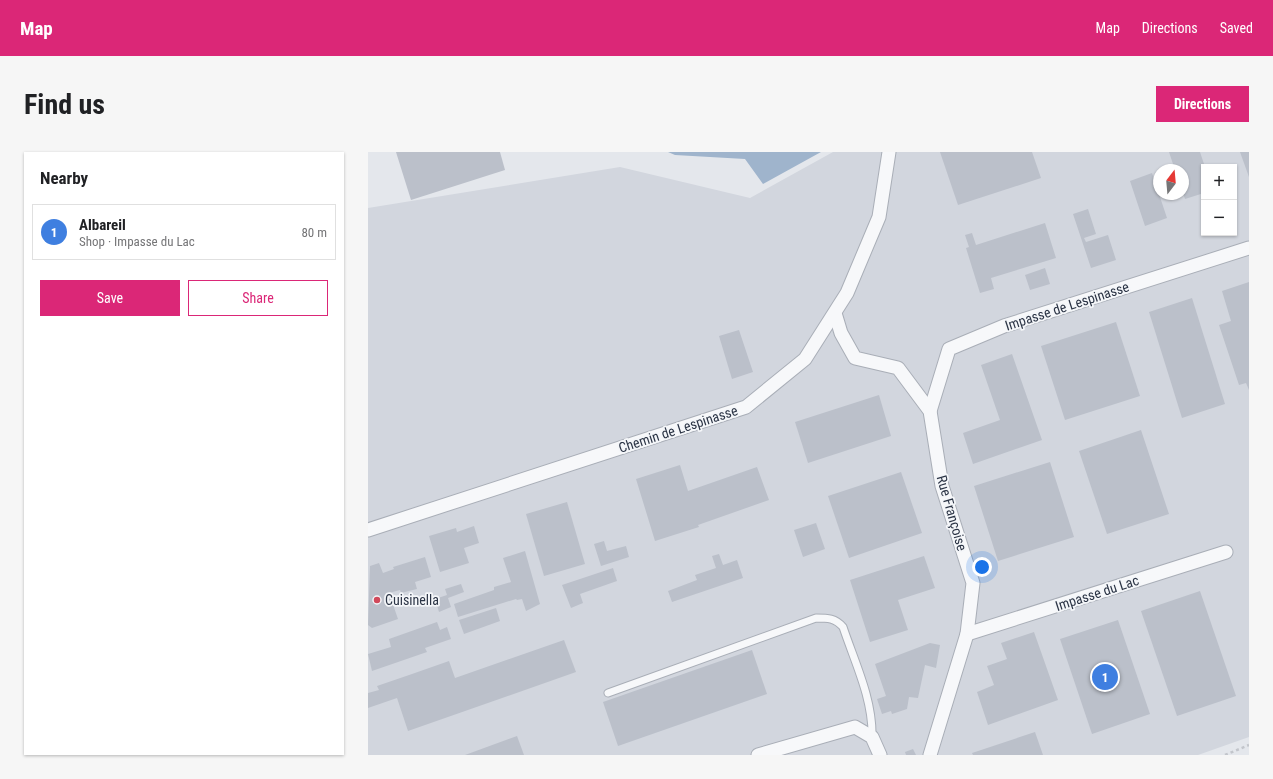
<!DOCTYPE html>
<html lang="en">
<head>
<meta charset="utf-8">
<style>
	body { margin:0; font-family:"Roboto Condensed",sans-serif; background:#f6f6f6; color:#202124 }
	.controls { position:absolute; right:12px; top:12px; display:grid; overflow:hidden; border-radius:0px; box-shadow:0 1px 3px #0004 }
	.controls button { width:36px; height:36px; display:grid; place-items:center; padding:0; border:0; border-bottom:1px solid #e0e0e0; background:#fff; color:#202124; font:20px sans-serif }
	.compass { position:absolute; left:785px; top:12px; width:36px; height:36px; border-radius:50%; background:#fff; box-shadow:0 1px 3px #0004; rotate:16deg }
	.you { position:absolute; left:614px; top:415px; width:14px; height:14px; margin:-10px; border:3px solid #fff; border-radius:50%; background:#1a73e8; box-shadow:0 0 0 6px #1a73e833 }
	.badge { display:grid; place-items:center; width:26px; height:26px; border-radius:50%; background:#db2777; color:#fff; font-size:13px; font-weight:700 }
	.pin { position:absolute; translate:-50% -50%; border:2px solid #fff; box-shadow:0 1px 4px #0006 }
	.list { margin:0; padding:0; list-style:none }
	h2 { display:flex; justify-content:space-between; align-items:center; height:52px; margin:0; padding:0 16px; font-size:17px }
	h2 small { font-size:13px; font-weight:400; color:#757577 }
	.list li { display:grid; grid-template-columns:26px 1fr auto; gap:12px; align-items:center; box-sizing:border-box; height:56px; margin:0 8px 8px; padding:0 8px; border:1px solid #e0e0e0; border-radius:0px }
	.list b { display:block; font-size:15px; white-space:nowrap }
	.list p { margin:0; font-size:13px; white-space:nowrap; color:#757577 }
	.list em { font-size:13px; font-style:normal; color:#757577 }
	.actions { display:flex; gap:8px; padding:12px 16px }
	.actions a { flex:1; padding:9px 0; border:1px solid #db2777; border-radius:0px; text-align:center; font-size:14px; color:#db2777 }
	.actions .main { background:#db2777; color:#fff }
	.map { position:relative; flex:none; width:881px; height:603px; overflow:hidden; border-radius:0px }
	header { display:flex; align-items:center; gap:24px; box-sizing:border-box; height:56px; padding:0 20px; background:#db2777; color:#fff }
	header strong { font-size:19px }
	nav { display:flex; gap:22px; margin-inline-start:auto; font-size:14px }
	.intro { display:flex; align-items:center; justify-content:space-between; box-sizing:border-box; height:96px; padding:0 24px }
	h1 { margin:0; font-size:28px }
	.button { padding:10px 18px; border-radius:0px; background:#db2777; color:#fff; font-size:14px; font-weight:700 }
	main { display:flex; gap:24px; padding:0 24px }
	aside { flex:1; background:#fff; border-radius:0px; box-shadow:0 1px 3px #0004 }
	.map>svg:first-child { display:block }
	.built { fill:#d2d6de; fill-rule:evenodd }
	.water { fill:#9fb4cc }
	.building { fill:#bbc0ca }
	.lines { fill:none; stroke-linecap:round; stroke-linejoin:round }
	.lane-casing { stroke:#a9aeb7; stroke-width:9 }
	.street-casing { stroke:#a9aeb7; stroke-width:15 }
	.path { stroke:#c2c5cb; stroke-width:2.5; stroke-dasharray:3 3; stroke-linecap:butt }
	.lane { stroke:#f7f8fa; stroke-width:7 }
	.street { stroke:#f7f8fa; stroke-width:13 }
	.poi-dot { fill:#d1495b; stroke:#f4f6f9; stroke-width:1.5 }
	.labels { text-anchor:middle; dominant-baseline:central; stroke-width:3.5; stroke-linejoin:round; paint-order:stroke }
	.street-label { font-size:14px; fill:#2b3445; stroke:#f4f6f9 }
	.poi-label { font-size:14px; fill:#2b3445; stroke:#f4f6f9; text-anchor:start }
</style>
</head>
<body>
<header>
<strong>Map</strong>
<nav><a>Map</a><a>Directions</a><a>Saved</a></nav>
</header>
<div class="intro"><h1>Find us</h1><a class="button">Directions</a></div>
<main>
<aside>
<h2>Nearby<small></small></h2>
<ul class="list">
<li><span class="badge" style="background:#3f7fe0">1</span><div><b>Albareil</b><p>Shop · Impasse du Lac</p></div><em>80 m</em></li>
</ul>
<div class="actions"><a class="main">Save</a><a>Share</a></div>
</aside>
<div class="map">
<svg width="881" height="603" viewBox="0 0 881 603">
	<rect width="100%" height="100%" fill="#e4e7ec"/>
	<path class="built" d="M465 0H881V585L830 603H0V56L252 15 382 46ZM836 15H866V81H836ZM791 18H815V42H791Z"/>
	<polygon class="water" points="300,0 453,0 395,32 377,7 307,3"/>
	<g class="building">
		<polygon points="28,0 132,0 137,18 43,48"/>
		<polygon points="572,0 664,0 673,26 590,53"/>
		<polygon points="801,0 832,0 837,15 836,41 817,47 815,41 815,18 807,18"/>
		<polygon points="872,0 881,0 881,25"/>
		<polygon points="784,21 799,66 777,74 762,29"/>
		<polygon points="720,57 728,82 716,86 718,90 740,83 748,108 723,116 705,62"/>
		<polygon points="677,71 688,106 623,126 626,137 612,141 598,96 601,95 597,83 604,81 608,93"/>
		<polygon points="677,116 682,132 662,138 657,123"/>
		<polygon points="881,130 881,238 878,231 871,233 851,173 863,169 854,139"/>
		<polygon points="824,146 857,252 814,266 781,160"/>
		<polygon points="748,170 772,244 697,268 673,194"/>
		<polygon points="371,178 385,220 364,227 351,184"/>
		<polygon points="644,202 674,288 605,312 595,281 632,268 613,213"/>
		<polygon points="511,243 523,284 440,311 427,270"/>
		<polygon points="773,278 801,362 739,382 711,299"/>
		<polygon points="682,310 706,385 630,409 606,334"/>
		<polygon points="312,313 320,339 389,315 401,348 330,373 331,375 287,389 268,327"/>
		<polygon points="533,320 554,381 481,406 460,344"/>
		<polygon points="199,350 217,412 176,424 158,362"/>
		<polygon points="448,371 457,397 435,405 426,378"/>
		<polygon points="106,374 111,391 96,396 101,411 72,420 61,384 88,376 89,380"/>
		<polygon points="236,389 239,399 258,394 261,405 233,414 226,392"/>
		<polygon points="157,399 172,452 158,459 154,447 149,448 148,447 90,465 86,452 126,438 126,435 143,430 135,406"/>
		<polygon points="351,402 355,413 369,408 375,426 304,450 300,439 329,428 327,423 348,416 344,404"/>
		<polygon points="556,404 567,436 530,448 540,478 502,490 482,428"/>
		<polygon points="57,405 63,425 47,430 49,437 33,441 32,438 21,441 30,467 4,476 0,473 2,414 11,411 15,421 26,417 25,415"/>
		<polygon points="245,416 249,429 212,442 215,451 203,456 194,433"/>
		<polygon points="93,432 96,440 80,446 83,455 71,460 67,447 79,443 77,437"/>
		<polygon points="832,439 868,544 809,564 773,459"/>
		<polygon points="128,456 132,469 96,482 91,468"/>
		<polygon points="750,468 782,562 724,582 692,487"/>
		<polygon points="69,470 72,478 79,475 83,487 57,496 59,500 4,519 0,502 23,495 21,487"/>
		<polygon points="666,480 690,548 620,573 609,540 626,533 619,514 639,507 633,491"/>
		<polygon points="196,488 208,520 40,579 29,546 0,556 0,541 11,538 9,534 44,522 81,509 87,526"/>
		<polygon points="562,491 572,493 568,516 557,513 550,546 541,545 539,557 524,562 523,559 514,562 509,547 518,544 507,512"/>
		<polygon points="384,498 399,542 250,594 235,550"/>
		<polygon points="667,580 675,603 605,603 604,601"/>
		<polygon points="149,584 156,603 97,603"/>
		<polygon points="545,597 548,603 538,603 537,600"/>
	</g>
	<g class="lines">
		<g class="lane-casing">
			<path id="lane" d="M240 541 448 466C460 466 467 466 475 475 487 511 505 547 504 585"/>
		</g>
		<g class="street-casing">
			<g id="street">
				<polyline points="467,161 473,181 487,206 530,216 562,259 574,334 605,431 599,482 562,603"/>
				<polyline points="562,259 581,197 636,174 881,96"/>
				<polyline points="0,378 378,255 437,207 479,141 511,65 521,0"/>
				<polyline points="599,482 858,400"/>
				<polyline points="390,603 487,575 504,585 512,603"/>
			</g>
		</g>
		<polyline class="path" points="857,603 881,593"/>
		<use href="#lane" class="lane"/>
		<use href="#street" class="street"/>
	</g>
	<circle class="poi-dot" cx="9" cy="448" r="4"/>
	<g class="labels">
		<g class="street-label">
			<text transform="translate(699 154) rotate(-18)">Impasse de Lespinasse</text>
			<text transform="translate(310 277) rotate(-18)">Chemin de Lespinasse</text>
			<text transform="translate(584 361) rotate(74)">Rue Françoise</text>
			<text transform="translate(729 441) rotate(-18)">Impasse du Lac</text>
		</g>
		<g class="poi-label">
			<text x="17" y="448">Cuisinella</text>
		</g>
	</g>
</svg>
<div class="controls">
<button>+</button>
<button>−</button>
</div>
<svg class="compass" viewBox="-18 -18 36 36"><path d="M0-13l5 13h-10z" fill="#e53935"/><path d="M0 13l5-13h-10z" fill="#757577"/></svg>
<div class="you"></div>
<div class="pin badge" style="left:737px;top:525px;background:#3f7fe0">1</div>
</div>
</main>
</body>
</html>
